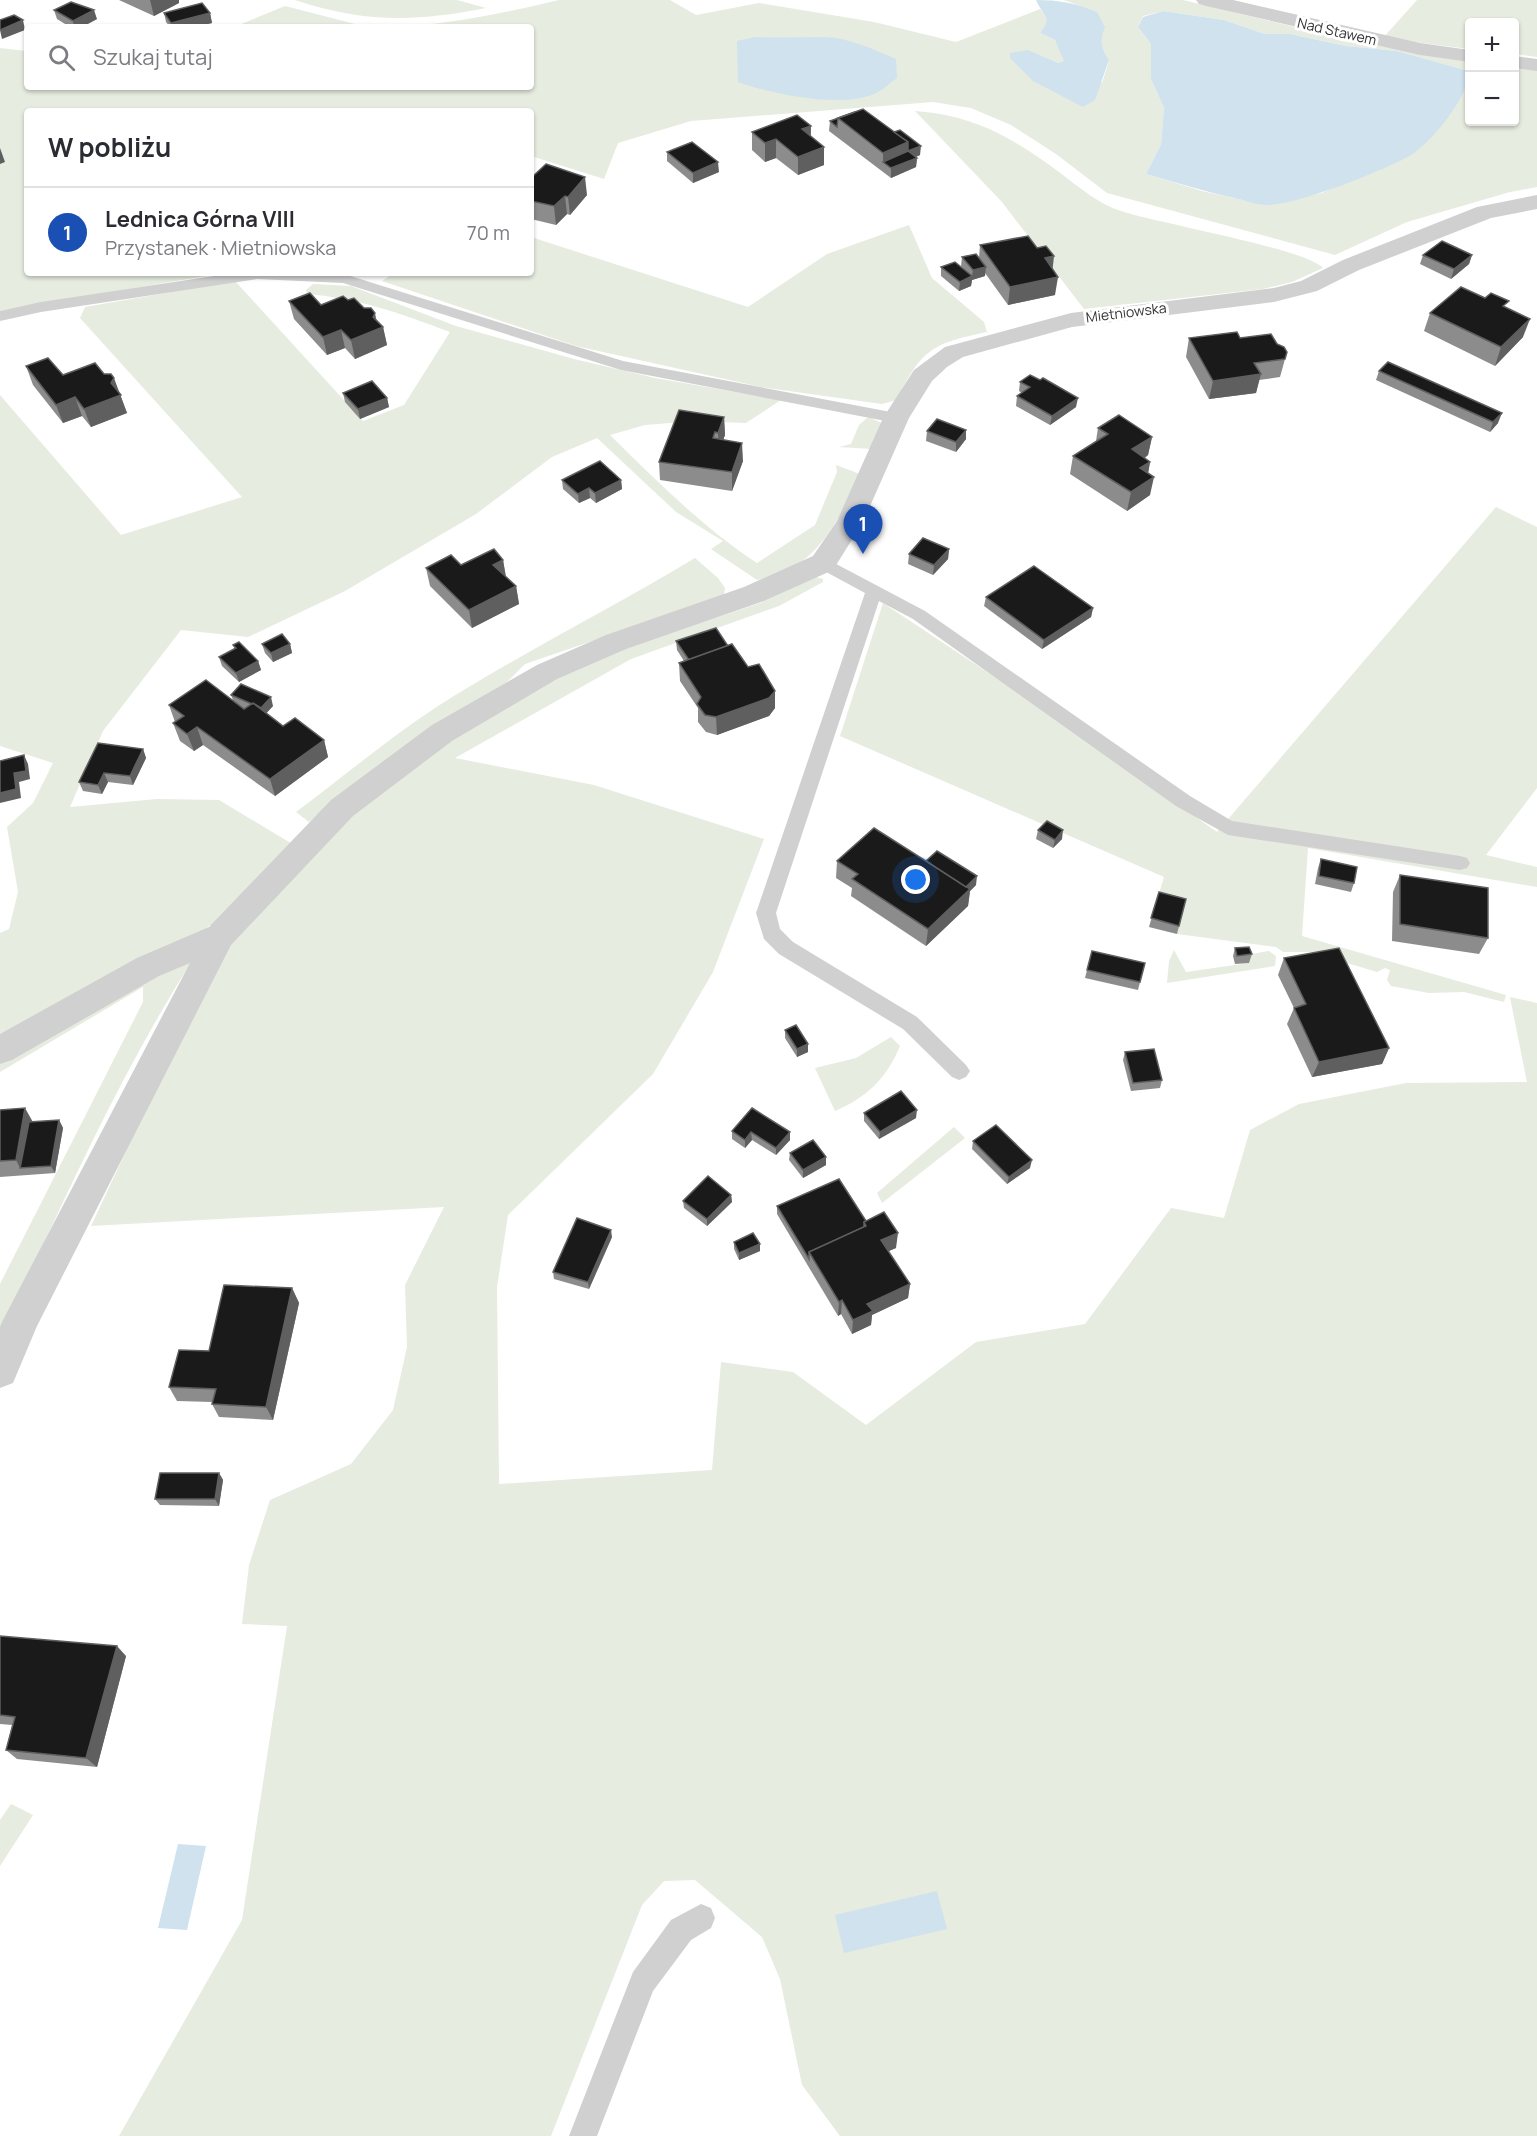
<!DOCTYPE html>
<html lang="pl">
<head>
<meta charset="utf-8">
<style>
	body { margin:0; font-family:Manrope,sans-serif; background:#f7f7f7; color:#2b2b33 }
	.controls { position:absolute; right:18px; top:18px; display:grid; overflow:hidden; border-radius:6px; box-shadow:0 2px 4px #0004 }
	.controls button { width:54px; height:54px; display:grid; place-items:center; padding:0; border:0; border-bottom:2px solid #e1e1e2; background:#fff; color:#2b2b33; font:30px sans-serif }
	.you { position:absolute; left:916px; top:880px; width:21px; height:21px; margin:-15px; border:4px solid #fff; border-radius:50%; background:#1a73e8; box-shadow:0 0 0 9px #1a73e833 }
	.badge { display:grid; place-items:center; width:39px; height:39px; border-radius:50%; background:#e63946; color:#fff; font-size:20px; font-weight:700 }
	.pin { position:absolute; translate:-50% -50px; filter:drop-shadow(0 2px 3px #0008) }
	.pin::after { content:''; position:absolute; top:32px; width:21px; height:18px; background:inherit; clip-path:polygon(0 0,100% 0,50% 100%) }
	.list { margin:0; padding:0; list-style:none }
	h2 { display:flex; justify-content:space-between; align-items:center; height:78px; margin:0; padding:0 24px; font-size:26px }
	h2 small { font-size:20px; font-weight:400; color:#7c7c81 }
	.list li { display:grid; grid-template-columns:39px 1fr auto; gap:18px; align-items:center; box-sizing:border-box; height:90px; padding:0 24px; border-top:2px solid #e1e1e2 }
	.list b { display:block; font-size:22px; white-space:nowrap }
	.list p { margin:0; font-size:20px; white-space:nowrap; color:#7c7c81 }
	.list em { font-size:20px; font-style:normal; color:#7c7c81 }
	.icon { flex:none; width:33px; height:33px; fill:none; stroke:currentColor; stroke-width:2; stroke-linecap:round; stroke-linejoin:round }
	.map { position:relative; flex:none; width:1537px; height:2136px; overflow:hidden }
	.search { position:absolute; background:#fff; box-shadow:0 2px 4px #0004; left:24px; top:24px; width:510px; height:66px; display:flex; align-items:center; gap:15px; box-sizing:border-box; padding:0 21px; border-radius:6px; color:#7c7c81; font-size:22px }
	.panel { position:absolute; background:#fff; box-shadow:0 2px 4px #0004; left:24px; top:108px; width:510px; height:168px; border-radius:6px }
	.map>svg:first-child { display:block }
	.green { fill:#e6ecdf; fill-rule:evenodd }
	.water { fill:#cfe2ee }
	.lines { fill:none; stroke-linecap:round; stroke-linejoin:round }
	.lane { fill:#d0d0d0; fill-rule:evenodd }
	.street { fill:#d0d0d0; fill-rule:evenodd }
	.wall { fill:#8c8c8c }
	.shaded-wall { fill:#5f5f5f }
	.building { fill:#1a1a1a; stroke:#5f5f5f; stroke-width:1.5 }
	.labels { text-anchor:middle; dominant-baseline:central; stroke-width:6; stroke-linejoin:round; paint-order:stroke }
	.far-street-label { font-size:14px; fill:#333; stroke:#fff }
</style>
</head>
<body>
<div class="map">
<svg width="1537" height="2136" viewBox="0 0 1537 2136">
	<rect width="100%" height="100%" fill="#fff"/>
	<g class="green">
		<path d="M295 0H457L486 8C415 22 365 23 295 0Z"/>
		<path d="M559 0H670L696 15 759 3 874 22 956 42 1040 9C1049 19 1048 23 1040 33L1055 40 1065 61 1058 63 1028 50 1102 83 1109 61 1102 50 1097 12 1064 0H1183L1349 40 1469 60V71L1397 51 1346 46 1290 34H1265L1224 20 1163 11 1143 16 1138 27 1151 44V79L1164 108 1161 144 1146 174 1202 191 1265 205 1322 193 1352 179 1451 112 1469 81 1470 122H1514L1515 67 1537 70V187L1510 192 1407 222 1335 255 1107 193 1056 154 1011 125 971 108 933 102 691 121 618 143 604 179 531 156V111H27V273H223L0 311V48L27 51V87H531V27H391C448 25 504 13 559 0ZM827 37 738 82 795 39Z"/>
		<polygon points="1417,0 1537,0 1537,57 1515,54 1514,22 1470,22 1469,49 1383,38"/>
		<polygon points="285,6 355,24 391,27 234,27"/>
		<path d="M915 111C974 115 1013 138 1059 172 1079 187 1098 204 1121 211 1156 223 1307 249 1323 268L1292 282 1263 289 1084 309 1002 202Z"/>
		<path d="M909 225 932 278 984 322 987 332C930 344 923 349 896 400L882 404 761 387 576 346 382 281 394 273H531V237L748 307 827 254Z"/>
		<path d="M235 281 363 421 404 405 450 332C402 314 358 298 307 294L306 290 313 284 351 286 456 326 574 359 655 378 781 400 746 423 695 421 645 425 610 435C657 481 702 527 757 563L815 525 837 472 836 465 860 474C839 521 814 572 757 580L711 549 723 541 676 512 597 438 552 457 476 514 345 591 248 637 181 630 103 731 70 807 157 799 219 800 309 854 352 812 440 748 565 673 620 650 760 603 816 577 823 579V582L779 606 631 659 455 758 594 785 764 839 713 972 653 1074 508 1215 497 1287 499 1484 712 1470 721 1362 793 1372 866 1425 976 1342 1085 1324 1171 1208 1224 1218 1250 1130 1299 1104 1406 1083 1527 1082 1510 997 1537 1003V2136H840L802 2085 780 1979 762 1937 695 1880 664 1881 642 1905 551 2136H119L242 1920 287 1626 242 1624 249 1565 270 1500 351 1464 393 1410 407 1347 405 1285 444 1207 91 1226 155 1089 233 939 210 925 199 935 0 1034V933L9 929 18 892 7 827 33 803 53 763 0 746V395L121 535 242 497 80 318 85 307Z"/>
		<polygon points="868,417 884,424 872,449 839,447 851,444 859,425"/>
		<polygon points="1496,507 1537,527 1537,788 1486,855 1537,867 1537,887 1308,848 1302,936 1506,995 1504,1002 1464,992 1429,993 1391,986 1387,980 1390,970 1385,968 1377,972 1310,952 1283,952 1276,947 1177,934 1149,927 1164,877 840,736 883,603 1064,723 1217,832"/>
		<path d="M695 558 718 578 725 588 724 596 525 664 506 683 336 800 309 822 296 812C343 777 389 738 438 706 522 653 610 609 695 558Z"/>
		<polygon points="1174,950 1186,972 1249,963 1246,955 1269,951 1276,956 1275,966 1167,983 1169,961"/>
		<path d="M191 959 190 964C115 1083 59 1211 0 1338V1284L143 1002V987L0 1072V1057Z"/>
		<path d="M891 1037 900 1046C887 1078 866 1098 835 1111L815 1068 856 1058Z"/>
		<polygon points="954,1127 965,1138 882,1203 877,1193"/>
		<polygon points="11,1804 33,1815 0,1866 0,1820"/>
	</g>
	<g class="water">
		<path d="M1036 0C1059 0 1076 3 1097 12L1105 27C1099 41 1101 49 1109 60L1095 100 1083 107 1033 81 1010 58V53L1028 50 1058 63 1064 61 1055 40 1040 33C1053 16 1043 17 1036 0Z"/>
		<path d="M1163 11 1224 20 1265 34H1290L1346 46 1397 51 1469 71C1470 95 1431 143 1411 155 1383 171 1296 206 1265 205 1257 205 1247 201 1238 199 1207 192 1177 183 1146 174L1161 144 1164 108 1151 79V44L1138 27 1143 17Z"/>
		<path d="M755 37C779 38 802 37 825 37 849 38 875 50 896 59L897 78C891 82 885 88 878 92 846 110 771 94 738 82L737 41Z"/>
		<polygon points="178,1844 206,1846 187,1930 158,1928"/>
		<polygon points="937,1891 947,1929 844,1953 835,1915"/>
	</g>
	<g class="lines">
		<g class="lane">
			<polygon points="234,273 344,274 623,361 896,413 904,418 896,423 621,370 343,283 257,279 41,312 0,321 0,311 41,302"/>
			<polygon points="823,557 925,611 1190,796 1232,821 1460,856 1467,858 1470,863 1467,868 1460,870 1228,835 1176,806 913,619 879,601 776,913 780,929 793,942 917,1017 966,1065 970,1071 966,1077 959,1080 952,1077 903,1029 779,954 764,939 756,913 865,593 817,567 814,563"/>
			<polygon points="701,1904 711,1908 715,1918 711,1928 691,1940 653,1991 597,2136 569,2136 633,1972 671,1920"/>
		</g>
		<g class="street">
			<polygon points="1196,0 1233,0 1420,43 1470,50 1470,62 1420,55 1206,6 1199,4"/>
			<polygon points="1514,56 1537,59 1537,71 1514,68"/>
			<polygon points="1537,195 1537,209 1491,218 1359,270 1317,291 1274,302 1072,327 963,357 947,367 932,381 909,418 863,522 833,570 764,601 626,649 557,679 452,741 353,816 231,945 37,1326 13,1383 0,1388 0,1327 3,1320 190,963 159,976 12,1060 0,1064 0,1034 137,958 209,927 331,800 432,725 537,665 606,635 744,587 813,556 837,521 883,418 914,370 945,347 1071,313 1274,288 1301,281 1343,260 1477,207"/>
		</g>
	</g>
	<g class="wall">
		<polygon points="119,0 179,0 179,3 154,16"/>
		<polygon points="54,10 97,19 82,27 70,27 57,19"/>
		<polygon points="164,13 210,13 212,23 195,27 170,27 166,22"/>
		<polygon points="863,109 920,155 916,157 917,158 916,167 891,178 829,131 830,121"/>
		<polygon points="811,126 811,136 824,165 798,175 776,158 765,162 752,150 752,132"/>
		<polygon points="667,152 719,172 693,183 667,161"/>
		<polygon points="531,178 587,195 570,215 567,214 556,225 531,219"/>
		<polygon points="980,245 1052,269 1055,295 1008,305 985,273 985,276 972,280 971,286 959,291 941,276 941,267 964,269 961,266 962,257 979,258"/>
		<polygon points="1423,255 1472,255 1469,264 1451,279 1420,264"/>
		<polygon points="348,300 376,319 383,327 387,345 355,359 345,348 327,355 294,319 289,301 321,305"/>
		<polygon points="1507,308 1523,337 1495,366 1424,331 1430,313"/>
		<polygon points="1189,338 1240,338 1287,352 1280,377 1259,380 1256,393 1209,399 1186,357"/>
		<polygon points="26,366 63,375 119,392 127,413 91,427 82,416 63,423 33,385"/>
		<polygon points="1379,371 1498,423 1490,432 1376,380"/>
		<polygon points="1040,380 1076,407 1050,425 1016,406 1017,396 1022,393 1019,391 1020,382"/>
		<polygon points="343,393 387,398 389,407 360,419 345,402"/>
		<polygon points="724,417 725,435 723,440 743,461 732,491 660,480 659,462"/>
		<polygon points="1098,428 1152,437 1148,455 1145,458 1150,462 1148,473 1150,495 1127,511 1070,474 1073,456 1096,441"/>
		<polygon points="927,431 966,439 956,452 926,441"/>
		<polygon points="562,480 621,480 622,489 596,503 590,498 579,503 563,489"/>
		<polygon points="949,549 948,559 933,575 908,564 909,554"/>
		<polygon points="503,560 506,577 516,586 519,604 472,628 430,586 426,568 461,565"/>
		<polygon points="986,597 1093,608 1091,617 1042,649 984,606"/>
		<polygon points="676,641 728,646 775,708 769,716 717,735 706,732 698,722 698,708 680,681 679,663 684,661 677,650"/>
		<polygon points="262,644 290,644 292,653 273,662 265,653"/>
		<polygon points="233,645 258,661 261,670 239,682 222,666 219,657 235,649"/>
		<polygon points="231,695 273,706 266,713 283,726 324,740 328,757 275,796 203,745 194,751 180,741 173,723 175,722 169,705 233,700"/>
		<polygon points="143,749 146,758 133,785 108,782 102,794 83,791 79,782"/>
		<polygon points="1038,830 1062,839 1053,848 1036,839"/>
		<polygon points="1321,859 1354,883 1351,892 1315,884 1318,868"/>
		<polygon points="837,861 926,861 976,885 970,891 968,906 926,946 851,896 852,888 836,878"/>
		<polygon points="1400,875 1488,938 1479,954 1392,941 1393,892"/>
		<polygon points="1159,892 1186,899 1177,934 1149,927"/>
		<polygon points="1235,948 1252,954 1249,963 1235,964 1233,956"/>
		<polygon points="1284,958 1389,1048 1382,1064 1312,1077 1287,1024 1294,1008 1278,975"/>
		<polygon points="1145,963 1138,990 1085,978 1087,970"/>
		<polygon points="785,1030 808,1052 797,1057 785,1038"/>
		<polygon points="1125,1052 1162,1080 1160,1088 1131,1091 1123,1060"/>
		<polygon points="0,1110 33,1122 59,1120 63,1128 55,1173 0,1177"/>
		<polygon points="864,1113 916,1118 879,1139 864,1121"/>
		<polygon points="732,1131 790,1132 790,1140 776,1155 752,1140 745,1148 732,1139"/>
		<polygon points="973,1141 1030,1168 1007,1184 972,1149"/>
		<polygon points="790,1153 826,1165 803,1178 789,1160"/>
		<polygon points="731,1195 732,1202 707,1226 684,1208 683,1201"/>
		<polygon points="777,1206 866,1221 896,1248 888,1251 910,1284 908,1298 872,1315 871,1325 852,1334 841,1314 838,1316 777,1214"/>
		<polygon points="612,1237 589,1289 554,1279 553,1272"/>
		<polygon points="734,1242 760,1244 760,1251 739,1260 734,1249"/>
		<polygon points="292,1288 299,1303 273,1420 219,1417 212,1404 212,1402 177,1401 169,1387 209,1351"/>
		<polygon points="219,1473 223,1480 219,1506 160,1505 155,1499"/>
		<polygon points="0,1636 126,1656 97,1767 17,1759 6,1750 12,1725 0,1724"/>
	</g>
	<g class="shaded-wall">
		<polygon points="150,0 179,0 179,3 154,16"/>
		<polygon points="94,10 97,19 82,27 74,27 73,21"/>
		<polygon points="210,13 212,23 195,27 172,27 171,23"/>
		<polygon points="23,20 25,30 2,39 0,30"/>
		<polygon points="811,126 810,144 802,129"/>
		<polygon points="776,139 776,158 765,162 765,143"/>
		<polygon points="908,142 921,146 920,155 890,168 883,162 883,153"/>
		<polygon points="824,147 824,165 798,175 798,157"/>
		<polygon points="0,148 5,162 0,164"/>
		<polygon points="533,155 534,164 531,168 531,157"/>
		<polygon points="917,158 916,167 891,178 891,168"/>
		<polygon points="718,162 719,172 693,183 693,173"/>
		<polygon points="585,177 587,195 570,215 568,197"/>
		<polygon points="565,196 567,214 556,225 554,206"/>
		<polygon points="1472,255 1469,264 1451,279 1454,269"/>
		<polygon points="1054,256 1052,274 1045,258"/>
		<polygon points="986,267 985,276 972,280 971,286 959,291 960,282 972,276 973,270"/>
		<polygon points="1058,277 1055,295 1008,305 1010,287"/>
		<polygon points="375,313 378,329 383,327 387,345 355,359 351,340 373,317"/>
		<polygon points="1530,319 1523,337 1495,366 1501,347"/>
		<polygon points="341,330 345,348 327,355 323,337"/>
		<polygon points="1261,374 1256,393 1209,399 1213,381"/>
		<polygon points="114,378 127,413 91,427 84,409 111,383"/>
		<polygon points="75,397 82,416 63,423 56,405"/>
		<polygon points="387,398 389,407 360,419 358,409"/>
		<polygon points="1078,398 1076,407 1050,425 1052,416"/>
		<polygon points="1502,413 1498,423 1490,432 1493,422"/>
		<polygon points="724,417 725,435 719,451 718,433"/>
		<polygon points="966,430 966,439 956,452 956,442"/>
		<polygon points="1152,437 1148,455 1129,468 1132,449"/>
		<polygon points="742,443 743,461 732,491 732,472"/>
		<polygon points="1150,462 1147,480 1140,468"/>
		<polygon points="1154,477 1150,495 1127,511 1131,492"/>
		<polygon points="621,480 622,489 596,503 595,493"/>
		<polygon points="589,488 590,498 579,503 578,494"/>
		<polygon points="949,549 948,559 933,575 934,565"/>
		<polygon points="503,560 506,578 493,565"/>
		<polygon points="516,586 519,604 472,628 469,610"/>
		<polygon points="1093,608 1091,617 1042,649 1044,640"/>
		<polygon points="290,644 292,653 273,662 271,653"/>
		<polygon points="258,661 261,670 239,682 236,673"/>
		<polygon points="775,691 775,708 769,716 717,735 716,717"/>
		<polygon points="271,697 273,706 263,717 261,708"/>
		<polygon points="197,727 203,745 194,751 187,734"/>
		<polygon points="324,740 328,757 275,796 270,779"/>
		<polygon points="143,749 146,758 133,785 130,776"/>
		<polygon points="24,755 28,764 30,779 19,782 21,798 0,803 0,793 14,773"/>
		<polygon points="104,773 108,782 102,794 98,785"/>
		<polygon points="1063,830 1062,839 1053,848 1055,840"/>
		<polygon points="977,876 976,885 970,891 968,906 926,946 928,929 961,892"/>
		<polygon points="808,1044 808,1052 797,1057 797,1049"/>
		<polygon points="1389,1048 1382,1064 1312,1077 1319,1062"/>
		<polygon points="25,1108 34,1124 20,1168 16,1160"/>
		<polygon points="917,1110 916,1118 879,1139 880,1132"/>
		<polygon points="59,1120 63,1128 55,1173 51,1166"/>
		<polygon points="751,1132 752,1140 745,1148 745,1140"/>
		<polygon points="790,1132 790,1140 776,1155 776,1148"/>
		<polygon points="826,1157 826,1165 803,1178 803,1170"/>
		<polygon points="1032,1160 1030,1168 1007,1184 1009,1177"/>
		<polygon points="731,1195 732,1202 707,1226 707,1219"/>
		<polygon points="611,1230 612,1237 589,1289 588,1282"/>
		<polygon points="898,1233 896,1248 880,1255 881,1240"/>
		<polygon points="760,1244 760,1251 739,1260 739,1253"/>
		<polygon points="910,1284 908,1298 872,1315 871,1325 852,1334 853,1320 867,1304"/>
		<polygon points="292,1288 299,1303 273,1420 266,1407"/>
		<polygon points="842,1300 841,1314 838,1316 839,1302"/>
		<polygon points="219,1473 223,1480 219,1506 215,1499"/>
		<polygon points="117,1646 126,1656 97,1767 86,1758"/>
	</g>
	<g class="building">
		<polygon points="71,2 94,10 73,21 54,10"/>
		<polygon points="202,3 210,13 171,23 164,13"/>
		<polygon points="14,15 23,20 0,30 0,20"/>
		<polygon points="863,109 908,142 883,153 838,118"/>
		<polygon points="855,112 838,118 837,127 830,121"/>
		<polygon points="797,115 811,126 802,129 824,147 798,157 776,139 765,143 752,132"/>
		<polygon points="900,130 921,146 908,151 908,142 894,132"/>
		<polygon points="692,142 718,162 693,173 667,152"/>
		<polygon points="908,151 917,158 891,168 883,162"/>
		<polygon points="546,164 585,177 568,197 565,196 554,206 531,201 531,178"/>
		<polygon points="1028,236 1037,248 1046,246 1054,256 1045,258 1058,277 1010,287 980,245"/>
		<polygon points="1442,241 1472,255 1454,269 1423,255"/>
		<polygon points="976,254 986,267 973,270 962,257"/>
		<polygon points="955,262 972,276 960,282 941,267"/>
		<polygon points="1461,287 1485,298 1491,293 1509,301 1503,306 1530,319 1501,347 1430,313"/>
		<polygon points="310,293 321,305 343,296 348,300 354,298 364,308 371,308 375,313 373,317 383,327 351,340 341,330 323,337 289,301"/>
		<polygon points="1237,332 1240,338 1271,334 1277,344 1284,347 1287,352 1285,359 1254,363 1261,374 1213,381 1189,338"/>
		<polygon points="48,358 63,375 95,363 104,374 111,374 114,378 111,383 121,395 84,409 75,397 56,405 26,366"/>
		<polygon points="1388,362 1502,413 1493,422 1379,371"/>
		<polygon points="1030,375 1040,380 1043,378 1078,398 1052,416 1017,396 1030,387 1020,382"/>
		<polygon points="372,381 387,398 358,409 343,393"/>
		<polygon points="679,410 724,417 718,433 715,432 713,438 742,443 732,472 659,462"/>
		<polygon points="1119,415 1152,437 1132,449 1150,462 1140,468 1154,477 1131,492 1073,456 1108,434 1098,428"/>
		<polygon points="937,419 966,430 956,442 927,431"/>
		<polygon points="600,461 621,480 595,493 589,488 578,494 562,480"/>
		<polygon points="923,538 949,549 934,565 909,554"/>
		<polygon points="494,549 503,560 493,565 516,586 469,610 426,568 451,555 461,565"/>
		<polygon points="1034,566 1093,608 1044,640 986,597"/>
		<polygon points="716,628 728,646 689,660 676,641"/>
		<polygon points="282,634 290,644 271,653 262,644"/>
		<polygon points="239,642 258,661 236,673 219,657 236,648 233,645"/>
		<polygon points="732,644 748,667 759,664 775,691 769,698 716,717 705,715 697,704 701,697 679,663"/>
		<polygon points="206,680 244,709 253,703 283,726 295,718 324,740 270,779 197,727 187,734 173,723 184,716 169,705"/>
		<polygon points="241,684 271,697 261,708 253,703 252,704 231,695"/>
		<polygon points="98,743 143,749 130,776 104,773 98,785 79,782"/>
		<polygon points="24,755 26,771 14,773 16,789 0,793 0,761"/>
		<polygon points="1047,821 1063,830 1055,840 1038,830"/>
		<polygon points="874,828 970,889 928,929 852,879 858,874 837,861"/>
		<polygon points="937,851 977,876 966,887 926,861"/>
		<polygon points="1321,859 1357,867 1354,883 1319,876"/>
		<polygon points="1400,875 1488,888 1488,938 1400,924"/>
		<polygon points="1159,892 1186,899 1179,926 1151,918"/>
		<polygon points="1249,947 1252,954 1237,956 1235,948"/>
		<polygon points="1339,948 1389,1048 1319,1062 1294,1008 1306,1004 1284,958"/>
		<polygon points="1092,951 1145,963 1140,982 1087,970"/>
		<polygon points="796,1025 808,1044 797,1049 785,1030"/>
		<polygon points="1154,1049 1162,1080 1133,1083 1125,1052"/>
		<polygon points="901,1091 917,1110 880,1132 864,1113"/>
		<polygon points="25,1108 16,1160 0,1161 0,1110"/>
		<polygon points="752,1108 790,1132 776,1148 751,1132 745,1140 732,1131"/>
		<polygon points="59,1120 51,1166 20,1168 29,1122"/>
		<polygon points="996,1125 1032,1160 1009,1177 973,1141"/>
		<polygon points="813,1140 826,1157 803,1170 790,1153"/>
		<polygon points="708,1176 731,1195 707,1219 683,1201"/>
		<polygon points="839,1179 866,1221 864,1222 864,1227 809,1252 809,1259 777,1206"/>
		<polygon points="884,1212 898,1233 881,1240 910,1284 867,1304 873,1311 853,1320 842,1300 839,1302 809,1252 866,1226 864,1222"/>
		<polygon points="577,1218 611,1230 588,1282 553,1272"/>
		<polygon points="753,1233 760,1244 739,1253 734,1242"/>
		<polygon points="224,1285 292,1288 266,1407 212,1404 216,1389 169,1387 179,1350 209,1351"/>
		<polygon points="160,1473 219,1473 215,1499 155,1499"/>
		<polygon points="0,1636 117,1646 86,1758 6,1750 15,1717 0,1715"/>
	</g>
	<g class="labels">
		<g class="far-street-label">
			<text transform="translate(1337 31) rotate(13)">Nad Stawem</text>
			<text transform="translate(1126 312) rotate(-7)">Mietniowska</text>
		</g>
	</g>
</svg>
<div class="controls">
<button>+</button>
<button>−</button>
</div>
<div class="you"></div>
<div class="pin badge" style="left:863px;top:554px;background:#1a4fb4">1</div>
<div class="search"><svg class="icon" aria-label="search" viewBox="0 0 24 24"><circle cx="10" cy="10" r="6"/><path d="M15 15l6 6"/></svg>Szukaj tutaj</div>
<section class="panel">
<h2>W pobliżu<small></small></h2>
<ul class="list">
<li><span class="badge" style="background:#1a4fb4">1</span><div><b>Lednica Górna VIII</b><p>Przystanek · Mietniowska</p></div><em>70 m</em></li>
</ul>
</section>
</div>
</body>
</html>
